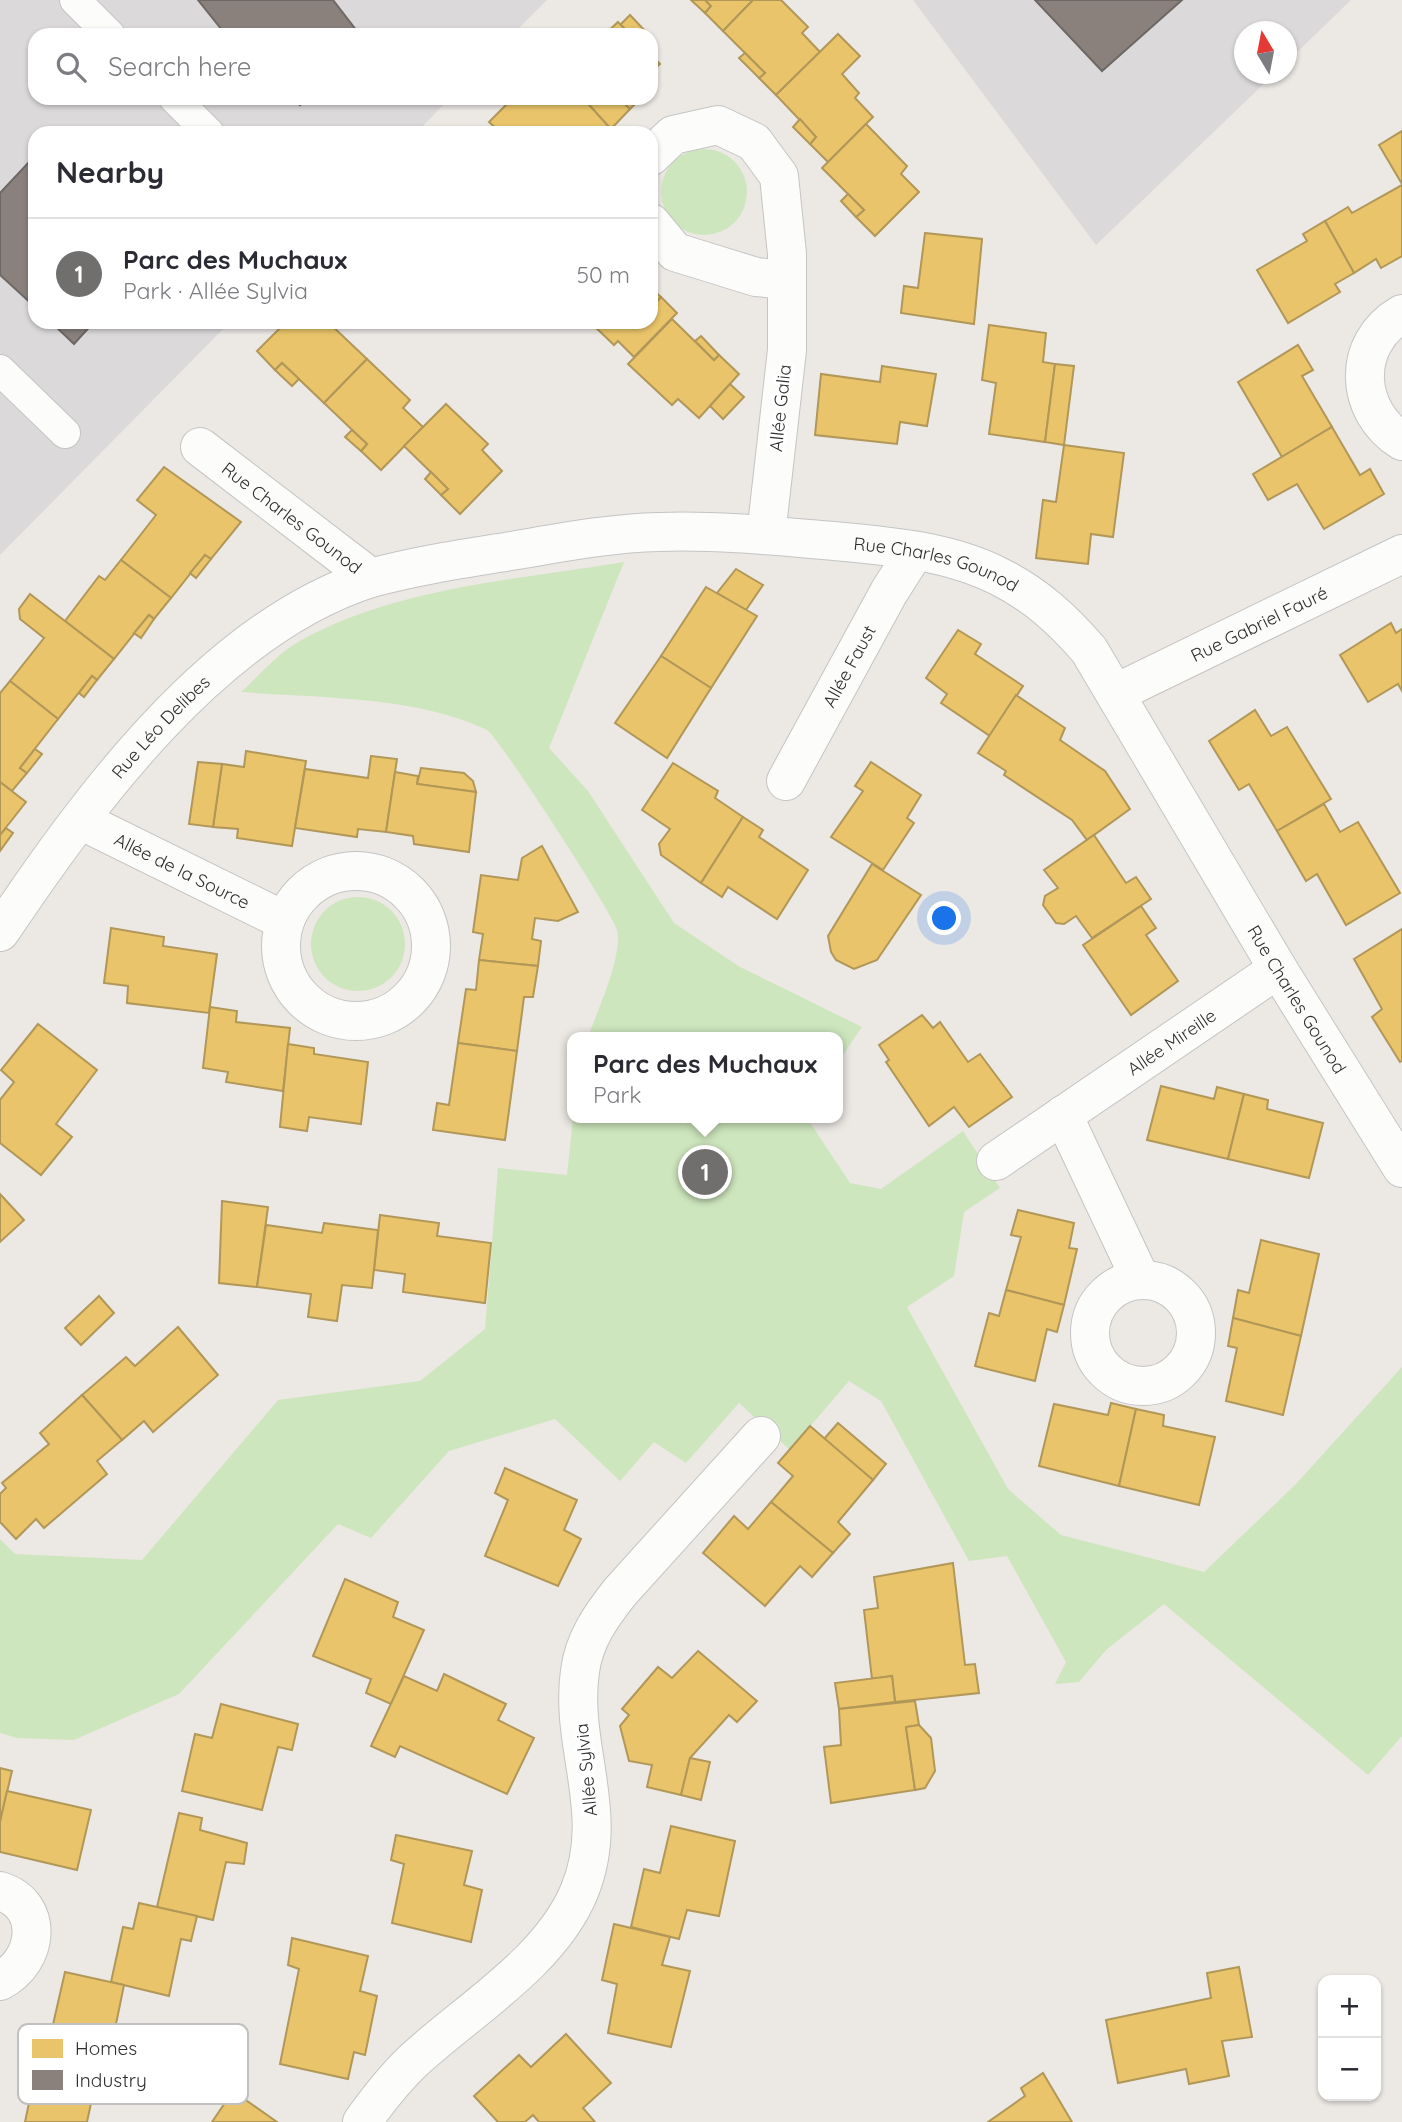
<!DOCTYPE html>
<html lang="en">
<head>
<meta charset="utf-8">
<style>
	body { margin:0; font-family:Quicksand,sans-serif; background:#f7f7f7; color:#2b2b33 }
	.controls { position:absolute; right:21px; bottom:21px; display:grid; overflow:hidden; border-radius:14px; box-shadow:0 2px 5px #0004 }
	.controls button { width:63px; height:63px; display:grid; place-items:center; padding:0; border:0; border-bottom:2px solid #e1e1e2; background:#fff; color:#2b2b33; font:35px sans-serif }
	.compass { position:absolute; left:1234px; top:21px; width:63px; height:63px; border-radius:50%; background:#fff; box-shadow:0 2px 5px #0004; rotate:350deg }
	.you { position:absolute; left:945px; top:919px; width:24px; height:24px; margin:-18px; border:5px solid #fff; border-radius:50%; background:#1a73e8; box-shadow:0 0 0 10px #1a73e833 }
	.badge { display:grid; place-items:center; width:46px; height:46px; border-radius:50%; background:#706f6e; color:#fff; font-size:23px; font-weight:700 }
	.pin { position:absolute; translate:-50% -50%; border:4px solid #fff; box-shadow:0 2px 7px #0006 }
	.popup { position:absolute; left:567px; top:1032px; width:276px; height:91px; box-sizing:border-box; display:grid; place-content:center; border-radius:14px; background:#fff; filter:drop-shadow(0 2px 5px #0005); font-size:23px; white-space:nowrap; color:#7c7c81 }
	.popup b { font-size:26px; color:#2b2b33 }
	.popup::after { content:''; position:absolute; left:50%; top:100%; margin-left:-14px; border:14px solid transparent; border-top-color:#fff }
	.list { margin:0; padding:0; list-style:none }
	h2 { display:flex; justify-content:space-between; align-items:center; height:91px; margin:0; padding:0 28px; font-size:30px }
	h2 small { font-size:23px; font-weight:400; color:#7c7c81 }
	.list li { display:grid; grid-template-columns:46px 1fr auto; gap:21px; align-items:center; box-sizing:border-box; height:112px; padding:0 28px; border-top:2px solid #e1e1e2 }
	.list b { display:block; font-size:26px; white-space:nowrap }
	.list p { margin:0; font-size:23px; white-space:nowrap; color:#7c7c81 }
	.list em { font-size:23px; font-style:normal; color:#7c7c81 }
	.icon { flex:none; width:38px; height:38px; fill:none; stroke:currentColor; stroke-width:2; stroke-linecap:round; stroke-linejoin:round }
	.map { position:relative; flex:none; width:1402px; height:2122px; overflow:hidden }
	.search { position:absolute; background:#fff; box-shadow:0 2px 5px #0004; left:28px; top:28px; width:630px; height:77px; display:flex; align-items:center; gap:18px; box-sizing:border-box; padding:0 24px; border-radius:21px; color:#7c7c81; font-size:26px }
	.panel { position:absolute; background:#fff; box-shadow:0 2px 5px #0004; left:28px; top:126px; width:630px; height:203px; border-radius:21px }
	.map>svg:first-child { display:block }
	.industrial { fill:#dcd9db }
	.green { fill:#cee6be }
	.homes { fill:#e9c46a; stroke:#b19758; stroke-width:2 }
	.industry { fill:#8a817c; stroke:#6e6865; stroke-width:2 }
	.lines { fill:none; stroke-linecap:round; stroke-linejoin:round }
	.service-casing { stroke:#c5c4c5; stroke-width:32 }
	.minor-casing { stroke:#c5c4c5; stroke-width:40 }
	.service { stroke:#fcfcfb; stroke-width:30 }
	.minor { stroke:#fcfcfb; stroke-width:38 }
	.labels { text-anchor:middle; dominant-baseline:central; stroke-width:7; stroke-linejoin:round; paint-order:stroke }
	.street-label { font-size:18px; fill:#2e2e2e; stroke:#fff }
	.key { fill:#fff; stroke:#c0c0c0; stroke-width:2 }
	.key-label { font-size:19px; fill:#2e2e2e }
</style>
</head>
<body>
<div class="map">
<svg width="1402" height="2122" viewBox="0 0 1402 2122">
	<rect width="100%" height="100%" fill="#ece8e4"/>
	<g class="industrial">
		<polygon points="0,0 547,0 512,35 35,35 35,98 450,98 416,133 35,133 35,322 230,322 0,555"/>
		<polygon points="913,0 1351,0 1287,62 1286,32 1244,32 1244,74 1274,74 1096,245"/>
	</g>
	<g class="green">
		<circle cx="704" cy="192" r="43"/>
		<path d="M624 562 549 748 588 791 674 923 740 967 862 1027 838 1062V1037H588C597 1012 623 956 617 930 614 915 498 736 487 730 418 696 318 698 241 692 259 676 277 654 298 642 395 587 516 580 624 562Z"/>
		<circle cx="358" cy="944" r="47"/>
		<polygon points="573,1118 807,1118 850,1183 881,1189 963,1131 1000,1188 964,1212 954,1276 907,1307 1008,1489 1061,1535 1204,1572 1295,1485 1402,1367 1402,1736 1368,1775 1164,1604 1106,1650 1079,1682 1055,1684 1066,1662 1007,1556 969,1561 881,1401 849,1381 790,1450 739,1403 686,1463 654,1442 620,1481 555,1419 449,1451 371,1538 338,1524 179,1694 74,1740 17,1738 0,1733 0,1539 15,1554 142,1560 278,1400 420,1381 485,1329 498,1168 567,1175"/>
	</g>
	<g class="homes">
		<polygon points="691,0 705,0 711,6 705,13"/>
		<polygon points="705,0 753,0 723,31 705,13 711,6"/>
		<polygon points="753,0 781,0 808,27 802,33 820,52 776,95 759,78 765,73 723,31"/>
		<polygon points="630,15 647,33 645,35 631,35 620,25"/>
		<polygon points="618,22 631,35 604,35"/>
		<polygon points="838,34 860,56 842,74 859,93 855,98 873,117 828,162 810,144 816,137 776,95"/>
		<polygon points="745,53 765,73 759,78 739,58"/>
		<polygon points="651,55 660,64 651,72"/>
		<polygon points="513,98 583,98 611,129 606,133 501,133 489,122"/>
		<polygon points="583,98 625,98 622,101 630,109 611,129"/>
		<polygon points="625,98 641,98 630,109 622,101"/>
		<polygon points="800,119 816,137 810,144 793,127"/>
		<polygon points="866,124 907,166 901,174 919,192 875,236 856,217 864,210 822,168"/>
		<polygon points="1402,131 1402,184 1379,145"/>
		<polygon points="1402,185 1402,256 1381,268 1376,259 1354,273 1325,221 1348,207 1352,213"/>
		<polygon points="848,194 864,210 856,217 841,201"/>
		<polygon points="1325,221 1354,273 1335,284 1340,292 1288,323 1257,270 1307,241 1303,234"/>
		<polygon points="925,233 982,239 974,324 901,313 904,286 918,288"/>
		<polygon points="651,288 661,297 655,304 651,300"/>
		<polygon points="661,297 677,313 634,357 618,341 614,345 590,322 651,322 651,300 655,304"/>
		<polygon points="672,319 714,360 719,355 739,374 699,418 678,399 672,405 628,364"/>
		<polygon points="286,322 313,322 319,327 328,322 367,359 324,403 282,363 275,370 257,351"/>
		<polygon points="989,325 1046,333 1043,362 1055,364 1045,442 989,434 996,383 982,380"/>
		<polygon points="701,336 719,355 714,360 695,341"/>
		<polygon points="1298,345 1313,370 1302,376 1332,427 1282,457 1238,382"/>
		<polygon points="367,359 410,400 403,408 423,427 381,470 361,451 367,444 324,403"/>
		<polygon points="282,363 299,379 292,386 275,370"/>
		<polygon points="1055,364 1074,366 1064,445 1045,442"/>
		<polygon points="882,366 936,374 927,426 900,422 897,444 815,435 821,374 880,382"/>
		<polygon points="730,384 744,397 723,419 710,406"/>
		<polygon points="446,404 488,444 482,450 502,471 460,514 441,495 448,489 404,446"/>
		<polygon points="1332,427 1360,475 1370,469 1384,494 1324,529 1297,484 1268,500 1253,474"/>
		<polygon points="352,430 367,444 361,451 345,437"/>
		<polygon points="1064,445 1124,453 1113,537 1091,534 1088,564 1036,558 1043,500 1056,502"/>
		<polygon points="164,467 241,522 211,559 205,555 171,598 121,560 156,515 137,500"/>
		<polygon points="431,472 448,489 441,495 425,479"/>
		<polygon points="205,555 211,559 196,578 190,573"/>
		<polygon points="121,560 171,598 154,619 149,615 114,659 65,621 99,576 105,580"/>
		<polygon points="736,569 763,585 746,610 717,593"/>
		<polygon points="706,587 757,616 711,688 661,656"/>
		<polygon points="30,594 114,659 97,680 92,676 58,719 10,681 44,638 20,619 19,609"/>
		<polygon points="149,615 154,619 141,638 134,633"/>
		<polygon points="1391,623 1396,633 1402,629 1402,691 1398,684 1368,702 1340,655"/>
		<polygon points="958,630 981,644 975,654 1023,686 990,736 941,703 947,694 926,678"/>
		<polygon points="661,656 711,688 667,758 615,723"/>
		<polygon points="92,676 97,680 84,697 79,693"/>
		<polygon points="10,681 58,719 20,768 27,773 12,791 0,782 0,693"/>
		<polygon points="1016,695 1065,728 1060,740 1105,771 1130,809 1087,840 1072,820 1004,775 1006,771 978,753"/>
		<polygon points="1255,710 1271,736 1287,727 1331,799 1277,831 1249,784 1239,790 1209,741"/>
		<polygon points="35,749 42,754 27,773 20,768"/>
		<polygon points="246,751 306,761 292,846 237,838 238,829 213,827 222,764 244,767"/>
		<polygon points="371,756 397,759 386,832 358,829 357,837 295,828 305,769 368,778"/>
		<polygon points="198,762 222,764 213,827 189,824"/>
		<polygon points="871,762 921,795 907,818 914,823 883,870 831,837 863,791 855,786"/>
		<polygon points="673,763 718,791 715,798 743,817 701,883 661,855 659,844 670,829 642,810"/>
		<polygon points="421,768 464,773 473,781 476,792 417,784"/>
		<polygon points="395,772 418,776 417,784 476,792 469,852 414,844 413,836 386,832"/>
		<polygon points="0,782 26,802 0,835"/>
		<polygon points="1324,804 1340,832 1358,822 1400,893 1346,925 1317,874 1306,881 1277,831"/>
		<polygon points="743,817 763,830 759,837 808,870 777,919 728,887 722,897 701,883"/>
		<polygon points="6,828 13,833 0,851 0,835"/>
		<polygon points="1094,835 1126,883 1136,877 1151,899 1092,938 1076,916 1064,924 1056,923 1043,905 1045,896 1058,888 1044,870"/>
		<polygon points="542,846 578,912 558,921 535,918 532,939 541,941 538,966 479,960 483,934 473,932 481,875 518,880 522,858"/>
		<polygon points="872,864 921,895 877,960 854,969 836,960 831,952 828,936"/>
		<polygon points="1141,906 1156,928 1146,935 1178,981 1131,1015 1083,945"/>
		<polygon points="111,928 164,937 163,946 217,954 209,1013 127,1003 128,986 104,983"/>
		<polygon points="1402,929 1402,1061 1400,1062 1372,1017 1382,1009 1354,959"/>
		<polygon points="479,960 538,966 533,997 524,997 517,1051 458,1043 466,989 476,990"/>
		<polygon points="210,1007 237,1011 236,1022 290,1028 283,1091 226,1082 228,1072 203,1068"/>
		<polygon points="922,1015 933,1028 940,1022 968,1062 980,1054 1012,1097 969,1127 954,1107 929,1126 886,1062 889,1060 879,1045"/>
		<polygon points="38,1024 97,1070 56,1124 72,1137 41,1175 0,1143 0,1100 14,1082 1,1070"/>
		<polygon points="458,1043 517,1051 505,1140 433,1130 437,1103 449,1105"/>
		<polygon points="288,1044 314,1048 314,1054 368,1062 361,1124 309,1117 307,1131 280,1127"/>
		<polygon points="1161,1086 1214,1099 1217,1087 1244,1094 1228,1159 1147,1140"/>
		<polygon points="1244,1094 1268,1100 1267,1109 1323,1123 1309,1178 1228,1159"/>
		<polygon points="0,1194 24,1220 0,1242"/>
		<polygon points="222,1201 268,1207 257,1287 219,1283"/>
		<polygon points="1018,1210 1074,1223 1069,1248 1077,1249 1064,1305 1006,1290 1021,1237 1011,1235"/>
		<polygon points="380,1215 439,1223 437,1236 491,1243 485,1303 403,1292 405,1274 374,1270"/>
		<polygon points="324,1223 378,1230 372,1288 342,1285 337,1321 308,1317 311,1294 257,1287 266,1225 322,1233"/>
		<polygon points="1261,1240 1319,1254 1301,1336 1233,1318 1238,1290 1249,1293"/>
		<polygon points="1006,1290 1064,1305 1057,1332 1047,1329 1035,1381 975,1366 989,1313 999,1316"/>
		<polygon points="99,1296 114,1313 81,1345 65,1328"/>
		<polygon points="1233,1318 1301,1336 1283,1415 1226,1401 1237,1348 1228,1346"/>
		<polygon points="178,1327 218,1375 153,1432 144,1421 122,1440 82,1395 126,1357 135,1366"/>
		<polygon points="82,1395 122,1440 97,1461 107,1474 44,1528 36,1519 16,1539 0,1522 0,1494 6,1488 2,1483 49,1444 40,1433"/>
		<polygon points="1111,1403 1136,1409 1119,1486 1039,1466 1054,1404 1108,1415"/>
		<polygon points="1136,1409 1164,1415 1163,1426 1215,1437 1199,1505 1119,1486"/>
		<polygon points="838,1423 886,1464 873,1480 824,1439"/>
		<polygon points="810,1426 873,1480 838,1522 850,1534 833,1553 771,1502 793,1476 778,1463"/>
		<polygon points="505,1468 577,1500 564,1530 581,1539 558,1586 485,1556 508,1500 495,1493"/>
		<polygon points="771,1502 833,1553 812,1577 800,1566 765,1606 703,1553 734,1516 748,1529"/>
		<polygon points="953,1563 965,1665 975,1664 979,1693 895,1702 892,1676 872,1679 864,1610 878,1608 874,1577"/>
		<polygon points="345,1579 398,1602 393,1617 424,1630 391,1704 366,1693 371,1679 313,1656"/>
		<polygon points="698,1651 757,1701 737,1722 729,1715 690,1758 681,1795 647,1787 652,1765 629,1761 620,1726 629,1715 622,1709 658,1667 672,1678"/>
		<polygon points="444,1674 506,1704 498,1720 534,1738 507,1794 400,1746 395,1757 371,1746 404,1676 437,1691"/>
		<polygon points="892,1676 895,1702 839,1709 835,1683"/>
		<polygon points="915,1701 919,1725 906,1727 915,1790 831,1803 824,1747 841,1745 839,1709"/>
		<polygon points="221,1704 298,1724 292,1750 278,1747 262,1810 182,1791 195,1734 212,1738"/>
		<polygon points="919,1725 931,1738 935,1771 925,1788 915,1790 906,1727"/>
		<polygon points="690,1758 710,1762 701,1800 681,1795"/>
		<polygon points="0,1768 12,1771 0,1822"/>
		<polygon points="7,1791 91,1810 77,1870 0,1852 0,1822"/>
		<polygon points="179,1813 202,1818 200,1830 247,1843 244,1864 226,1862 213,1920 157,1907"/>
		<polygon points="671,1826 735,1841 719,1916 687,1910 679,1939 631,1927 644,1869 660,1873"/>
		<polygon points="396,1835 472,1851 464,1885 482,1890 471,1942 392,1923 404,1864 391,1860"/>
		<polygon points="139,1903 197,1916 191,1941 181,1939 169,1996 111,1982 123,1927 133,1929"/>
		<polygon points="614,1924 670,1937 662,1965 690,1971 671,2047 608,2033 617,1984 602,1980"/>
		<polygon points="292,1938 368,1956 360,1991 377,1996 365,2055 354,2052 348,2079 280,2064 299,1969 288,1965"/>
		<polygon points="1239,1967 1252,2037 1222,2041 1229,2076 1189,2084 1186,2069 1118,2083 1106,2020 1211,1998 1207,1973"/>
		<polygon points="65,1972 124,1985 107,2068 46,2055"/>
		<polygon points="566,2034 611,2083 583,2108 595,2122 539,2122 533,2115 525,2122 498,2122 474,2096 519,2055 531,2067"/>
		<polygon points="46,2055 107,2068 100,2096 93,2094 87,2122 25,2122 34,2079 42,2081"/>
		<polygon points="1043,2073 1072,2122 988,2122 1025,2096 1021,2088"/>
		<polygon points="233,2091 277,2122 212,2122"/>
	</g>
	<g class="industry">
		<polygon points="198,0 333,0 360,35 226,35"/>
		<polygon points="1035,0 1182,0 1102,71"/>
		<polygon points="295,98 310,98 300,105"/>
		<polygon points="29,162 35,166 35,307 0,275 0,193"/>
		<polygon points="51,322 94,322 74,344"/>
	</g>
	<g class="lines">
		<g class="service-casing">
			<g id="service">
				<polyline points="75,0 110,35"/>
				<polyline points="174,98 209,133"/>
				<polyline points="0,370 65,433"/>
			</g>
		</g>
		<g class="minor-casing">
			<g id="minor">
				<polyline points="651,156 673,135 718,125 754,142 779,176 787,254 787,350 766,535"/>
				<polyline points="651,223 675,252 756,277 787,280"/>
				<path d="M1402 314C1351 343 1354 411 1402 441"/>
				<path id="s1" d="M200 447 371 578C419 565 468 558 517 550 564 542 612 533 659 532 718 530 776 536 834 541 889 546 950 551 1000 577 1036 595 1063 620 1089 650L1278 969 1402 1168"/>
				<path id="s2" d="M1116 693 1402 554"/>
				<path id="s3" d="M786 781 889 592 915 551"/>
				<path id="s4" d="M80 820 285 921"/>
				<circle cx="356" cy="946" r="75"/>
				<path id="s5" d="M0 932C89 800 214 628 371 578"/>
				<polyline points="1063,1115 1141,1280"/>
				<path id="s6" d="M996 1161 1278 969"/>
				<circle cx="1143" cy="1333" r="53"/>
				<path d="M0 1891C45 1905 39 1961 0 1981"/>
				<path d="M362 2122C377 2101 394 2079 413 2061 467 2011 550 1962 579 1892 612 1814 569 1747 580 1671 584 1640 601 1616 620 1592L761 1436"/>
			</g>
		</g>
		<use href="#service" class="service"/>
		<use href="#minor" class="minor"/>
	</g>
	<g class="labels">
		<g class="street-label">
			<text transform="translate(780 408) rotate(-84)">Allée Galia</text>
			<text stroke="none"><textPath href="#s1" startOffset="116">Rue Charles Gounod</textPath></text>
			<text stroke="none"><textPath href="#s1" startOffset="788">Rue Charles Gounod</textPath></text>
			<text stroke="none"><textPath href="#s2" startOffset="159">Rue Gabriel Fauré</textPath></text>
			<text stroke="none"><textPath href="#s3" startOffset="131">Allée Faust</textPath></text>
			<text stroke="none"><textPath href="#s5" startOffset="261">Rue Léo Delibes</textPath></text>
			<text stroke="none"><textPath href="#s4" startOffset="114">Allée de la Source</textPath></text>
			<text stroke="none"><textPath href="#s1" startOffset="1376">Rue Charles Gounod</textPath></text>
			<text stroke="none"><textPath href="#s6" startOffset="212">Allée Mireille</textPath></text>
			<text transform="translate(586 1770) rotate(-96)">Allée Sylvia</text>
		</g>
	</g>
	<rect x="18" y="2024" width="230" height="80" rx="10" class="key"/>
	<rect x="32" y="2039" width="31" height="19" fill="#e9c46a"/>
	<rect x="32" y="2070" width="31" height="20" fill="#8a817c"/>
	<g class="key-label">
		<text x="75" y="2055">Homes</text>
		<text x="75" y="2087">Industry</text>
	</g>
</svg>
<div class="controls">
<button>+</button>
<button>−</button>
</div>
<svg class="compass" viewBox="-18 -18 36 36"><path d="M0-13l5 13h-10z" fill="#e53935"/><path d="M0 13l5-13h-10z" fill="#7c7c81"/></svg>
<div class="you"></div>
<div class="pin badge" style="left:705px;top:1172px">1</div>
<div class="popup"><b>Parc des Muchaux</b>Park</div>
<div class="search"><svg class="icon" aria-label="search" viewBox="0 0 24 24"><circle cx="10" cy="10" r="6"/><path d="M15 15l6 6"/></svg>Search here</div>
<section class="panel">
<h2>Nearby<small></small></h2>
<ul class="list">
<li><span class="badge">1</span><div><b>Parc des Muchaux</b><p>Park · Allée Sylvia</p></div><em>50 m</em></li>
</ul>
</section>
</div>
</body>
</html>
